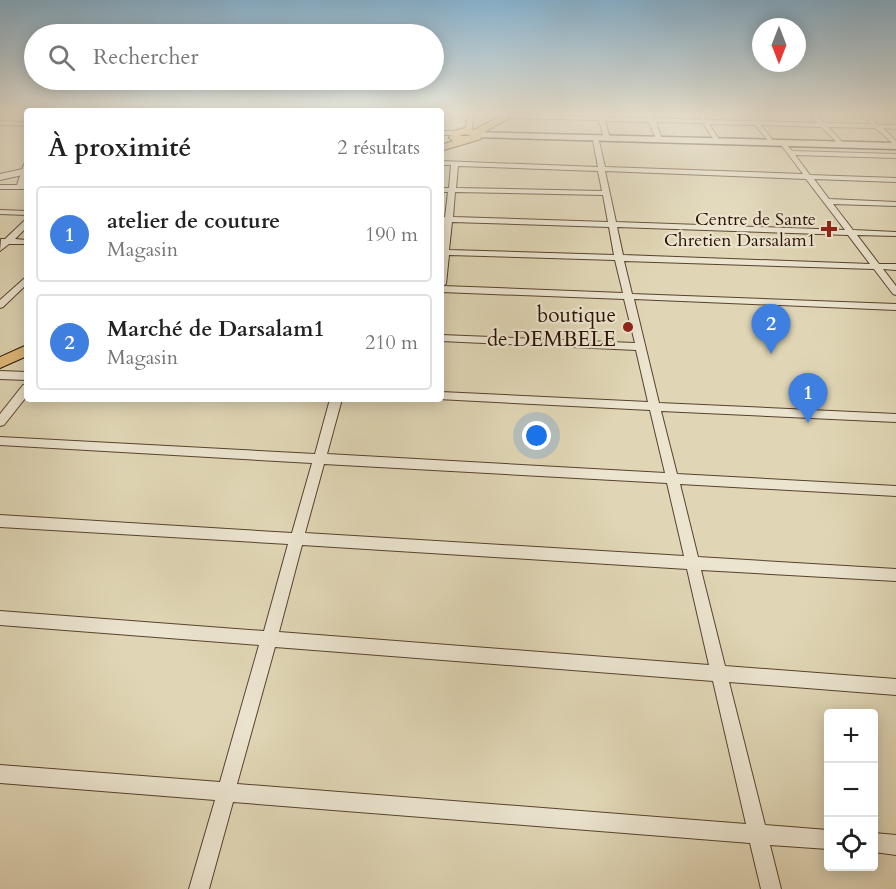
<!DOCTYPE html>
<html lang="fr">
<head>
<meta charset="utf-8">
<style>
	body { margin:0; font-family:Cardo,serif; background:#f6f6f6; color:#222 }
	.controls { position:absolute; right:18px; bottom:18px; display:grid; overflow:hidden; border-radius:6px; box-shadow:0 3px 15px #0003 }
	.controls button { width:54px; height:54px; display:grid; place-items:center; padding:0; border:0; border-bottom:2px solid #e0e0e0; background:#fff; color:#222; font:30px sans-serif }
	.compass { position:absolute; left:752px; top:18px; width:54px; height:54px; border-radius:50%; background:#fff; box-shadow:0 3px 15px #0003; rotate:180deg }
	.you { position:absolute; left:537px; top:436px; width:21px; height:21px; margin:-15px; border:4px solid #fff; border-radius:50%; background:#1a73e8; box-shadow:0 0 0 9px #1a73e833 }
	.badge { display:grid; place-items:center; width:39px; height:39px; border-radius:50%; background:#8f2418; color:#fff; font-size:20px; font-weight:700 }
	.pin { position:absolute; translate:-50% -50px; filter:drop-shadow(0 2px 3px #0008) }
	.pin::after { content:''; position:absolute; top:32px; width:21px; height:18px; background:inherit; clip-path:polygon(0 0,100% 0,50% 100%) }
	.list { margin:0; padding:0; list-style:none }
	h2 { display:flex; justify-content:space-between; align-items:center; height:78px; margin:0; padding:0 24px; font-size:26px }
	h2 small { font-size:20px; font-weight:400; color:#767676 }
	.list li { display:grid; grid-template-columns:39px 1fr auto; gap:18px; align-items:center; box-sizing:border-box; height:96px; margin:0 12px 12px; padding:0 12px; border:2px solid #e0e0e0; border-radius:6px }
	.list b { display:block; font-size:22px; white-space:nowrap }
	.list p { margin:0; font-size:20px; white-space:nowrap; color:#767676 }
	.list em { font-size:20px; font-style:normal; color:#767676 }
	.icon { flex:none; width:33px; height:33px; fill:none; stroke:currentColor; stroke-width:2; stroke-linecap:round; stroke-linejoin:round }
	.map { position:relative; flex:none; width:896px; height:889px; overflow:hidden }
	.search { position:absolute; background:#fff; box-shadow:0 3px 15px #0003; left:24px; top:24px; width:420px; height:66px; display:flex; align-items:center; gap:15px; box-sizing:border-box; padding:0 21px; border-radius:33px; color:#767676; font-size:22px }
	.panel { position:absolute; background:#fff; box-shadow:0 3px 15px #0003; left:24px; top:108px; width:420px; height:294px; border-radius:6px }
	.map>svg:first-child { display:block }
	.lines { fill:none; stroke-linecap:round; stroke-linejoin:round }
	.minor-casing { stroke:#58422d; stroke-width:2 }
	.tertiary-casing { stroke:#58422d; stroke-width:2 }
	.secondary-casing { stroke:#2b1000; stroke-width:3 }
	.primary-casing { stroke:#2b1000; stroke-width:2 }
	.minor { fill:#ebe4cf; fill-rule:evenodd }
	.tertiary { fill:#ebe4cf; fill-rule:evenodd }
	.secondary { fill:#ebe4cf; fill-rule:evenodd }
	.primary { fill:#e0bb7a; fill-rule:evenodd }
	.poi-dot { fill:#8f2418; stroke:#ebe4cf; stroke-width:2 }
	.labels { text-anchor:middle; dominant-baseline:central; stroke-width:4.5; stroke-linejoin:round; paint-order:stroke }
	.far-poi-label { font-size:18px; fill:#2b1000; stroke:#ebe4cf; text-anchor:end }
	.poi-label { font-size:21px; fill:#2b1000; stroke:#ebe4cf; text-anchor:end }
</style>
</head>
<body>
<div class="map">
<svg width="896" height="889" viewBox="0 0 896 889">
	<rect width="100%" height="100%" fill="#e0d6b5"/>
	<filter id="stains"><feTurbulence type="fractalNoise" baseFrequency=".00333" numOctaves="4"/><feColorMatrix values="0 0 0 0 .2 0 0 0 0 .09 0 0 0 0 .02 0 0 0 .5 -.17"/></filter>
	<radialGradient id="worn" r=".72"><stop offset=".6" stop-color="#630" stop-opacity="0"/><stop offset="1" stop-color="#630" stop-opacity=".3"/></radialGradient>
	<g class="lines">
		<g class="minor-casing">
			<g id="minor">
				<polygon points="469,113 475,113 471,131 468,133 465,131"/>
				<polygon points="597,113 603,113 604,117 648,118 646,113 652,113 654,118 701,120 699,117 702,115 707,120 752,121 746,113 752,113 758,121 817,123 808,113 814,113 824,123 871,124 859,113 865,113 878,125 896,125 896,129 883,128 896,141 896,146 875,128 828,127 844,144 841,146 821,127 761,125 774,142 771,144 755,125 709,124 720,141 717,143 715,142 703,123 656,122 662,139 659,141 656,139 649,122 605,121 610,138 607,140 604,138 599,120 508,118 505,116 508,114 598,117"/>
				<polygon points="0,121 27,122 27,126 0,125"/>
				<polygon points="441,131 456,131 459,133 456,135 441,135"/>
				<path d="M596 139 599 141 605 167 803 174 782 146 783 145H787L792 151 896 154V158L795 155 810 175 896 178V182L814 179 829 199 896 202V206L833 204 853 230 896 232V236L857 235 879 264H896V270L883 269 896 286V295L893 294 874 269 624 261 632 294 896 304V310L634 299 659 403 896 414V422L661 411 677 474 896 486V496L680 484 698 557 896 569V581L701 570 725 666 896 679V695L729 682 765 825 828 830V849L770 845 781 889H761L750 843 233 802 209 889H189L215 800 0 783V765L220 782 259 645 0 625V611L264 631 288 544 0 527V515L292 533 312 463 0 445V437L315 454 330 399H342L327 454 665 473 650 410 438 399H441V392L648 402 636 350 441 341V335L635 343 624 299 441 292V248L444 221H441V217H445L448 192H441V188H449L451 165H441V161L598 167 593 141ZM458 166 598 171 602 191 456 188ZM605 171 806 179 845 230 616 222ZM455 192 603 195 608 222 453 217ZM452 222 609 227 614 255 449 250ZM617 227 848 235 870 264 623 255ZM449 255 615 260 623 293 443 286 446 284ZM324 464 667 483 684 556 305 533ZM302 545 687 569 709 665 279 632ZM275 647 713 681 746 824 237 784Z"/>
				<polygon points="27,162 27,176 24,185 27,185 27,189 0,189 0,185 17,185 24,164"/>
				<polygon points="0,210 27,211 27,215 0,214"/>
				<polygon points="24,221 27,221 27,227 15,239 27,240 27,244 9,244 0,251 1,239 5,239"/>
				<polygon points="27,276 27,284 3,307 0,308 0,300"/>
				<polygon points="0,371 27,372 27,380 0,379"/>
				<polygon points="27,384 27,396 4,425 0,426 0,414 23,385"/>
				<polygon points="874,833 896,835 896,855 874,852"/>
			</g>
		</g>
		<g class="tertiary-casing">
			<polygon id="tertiary" points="27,168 27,174 0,180 0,174"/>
		</g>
		<g class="secondary-casing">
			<polygon id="secondary" points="474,132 896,143 896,149 477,137 473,134"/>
		</g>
		<g class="primary-casing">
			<g id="primary">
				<path d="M507 113H518L481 134V139L441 151V145L453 141 449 138 453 131 465 128 474 130ZM465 134 472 136H459Z"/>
				<polygon points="27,345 27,356 0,368 0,357"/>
			</g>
		</g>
		<use href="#minor" class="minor"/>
		<use href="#tertiary" class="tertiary"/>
		<use href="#secondary" class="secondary"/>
		<use href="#primary" class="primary"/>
	</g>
	<linearGradient id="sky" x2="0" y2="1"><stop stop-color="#87b5d4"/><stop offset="0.48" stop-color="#f1edde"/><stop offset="1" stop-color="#f1edde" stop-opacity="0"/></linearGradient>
	<rect width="896" height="237" fill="url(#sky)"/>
	<g class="poi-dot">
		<path d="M826 220h6v6h6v6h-6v6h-6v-6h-6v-6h6z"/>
		<circle cx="628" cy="327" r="6"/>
	</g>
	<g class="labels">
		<g class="far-poi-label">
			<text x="816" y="219">Centre de Sante<tspan x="816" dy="21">Chretien Darsalam1</tspan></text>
		</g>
		<g class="poi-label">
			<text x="616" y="315">boutique<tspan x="616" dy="24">de DEMBELE</tspan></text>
		</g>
	</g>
	<rect width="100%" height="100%" filter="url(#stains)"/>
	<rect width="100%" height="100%" fill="url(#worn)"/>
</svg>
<div class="controls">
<button>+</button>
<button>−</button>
<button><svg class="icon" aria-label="locate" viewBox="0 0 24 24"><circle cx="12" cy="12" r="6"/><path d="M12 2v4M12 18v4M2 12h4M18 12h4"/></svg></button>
</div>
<svg class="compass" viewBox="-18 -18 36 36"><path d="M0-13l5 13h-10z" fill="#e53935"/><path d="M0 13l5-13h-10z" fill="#767676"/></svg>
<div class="you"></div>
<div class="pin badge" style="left:808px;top:423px;background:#3f7fe0">1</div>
<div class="pin badge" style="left:771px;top:354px;background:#3f7fe0">2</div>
<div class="search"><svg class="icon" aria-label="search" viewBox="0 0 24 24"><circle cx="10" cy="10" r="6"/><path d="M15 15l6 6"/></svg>Rechercher</div>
<section class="panel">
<h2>À proximité<small>2 résultats</small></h2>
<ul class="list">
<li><span class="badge" style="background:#3f7fe0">1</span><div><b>atelier de couture</b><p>Magasin</p></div><em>190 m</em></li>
<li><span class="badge" style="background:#3f7fe0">2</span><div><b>Marché de Darsalam1</b><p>Magasin</p></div><em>210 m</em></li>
</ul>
</section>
</div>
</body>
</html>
